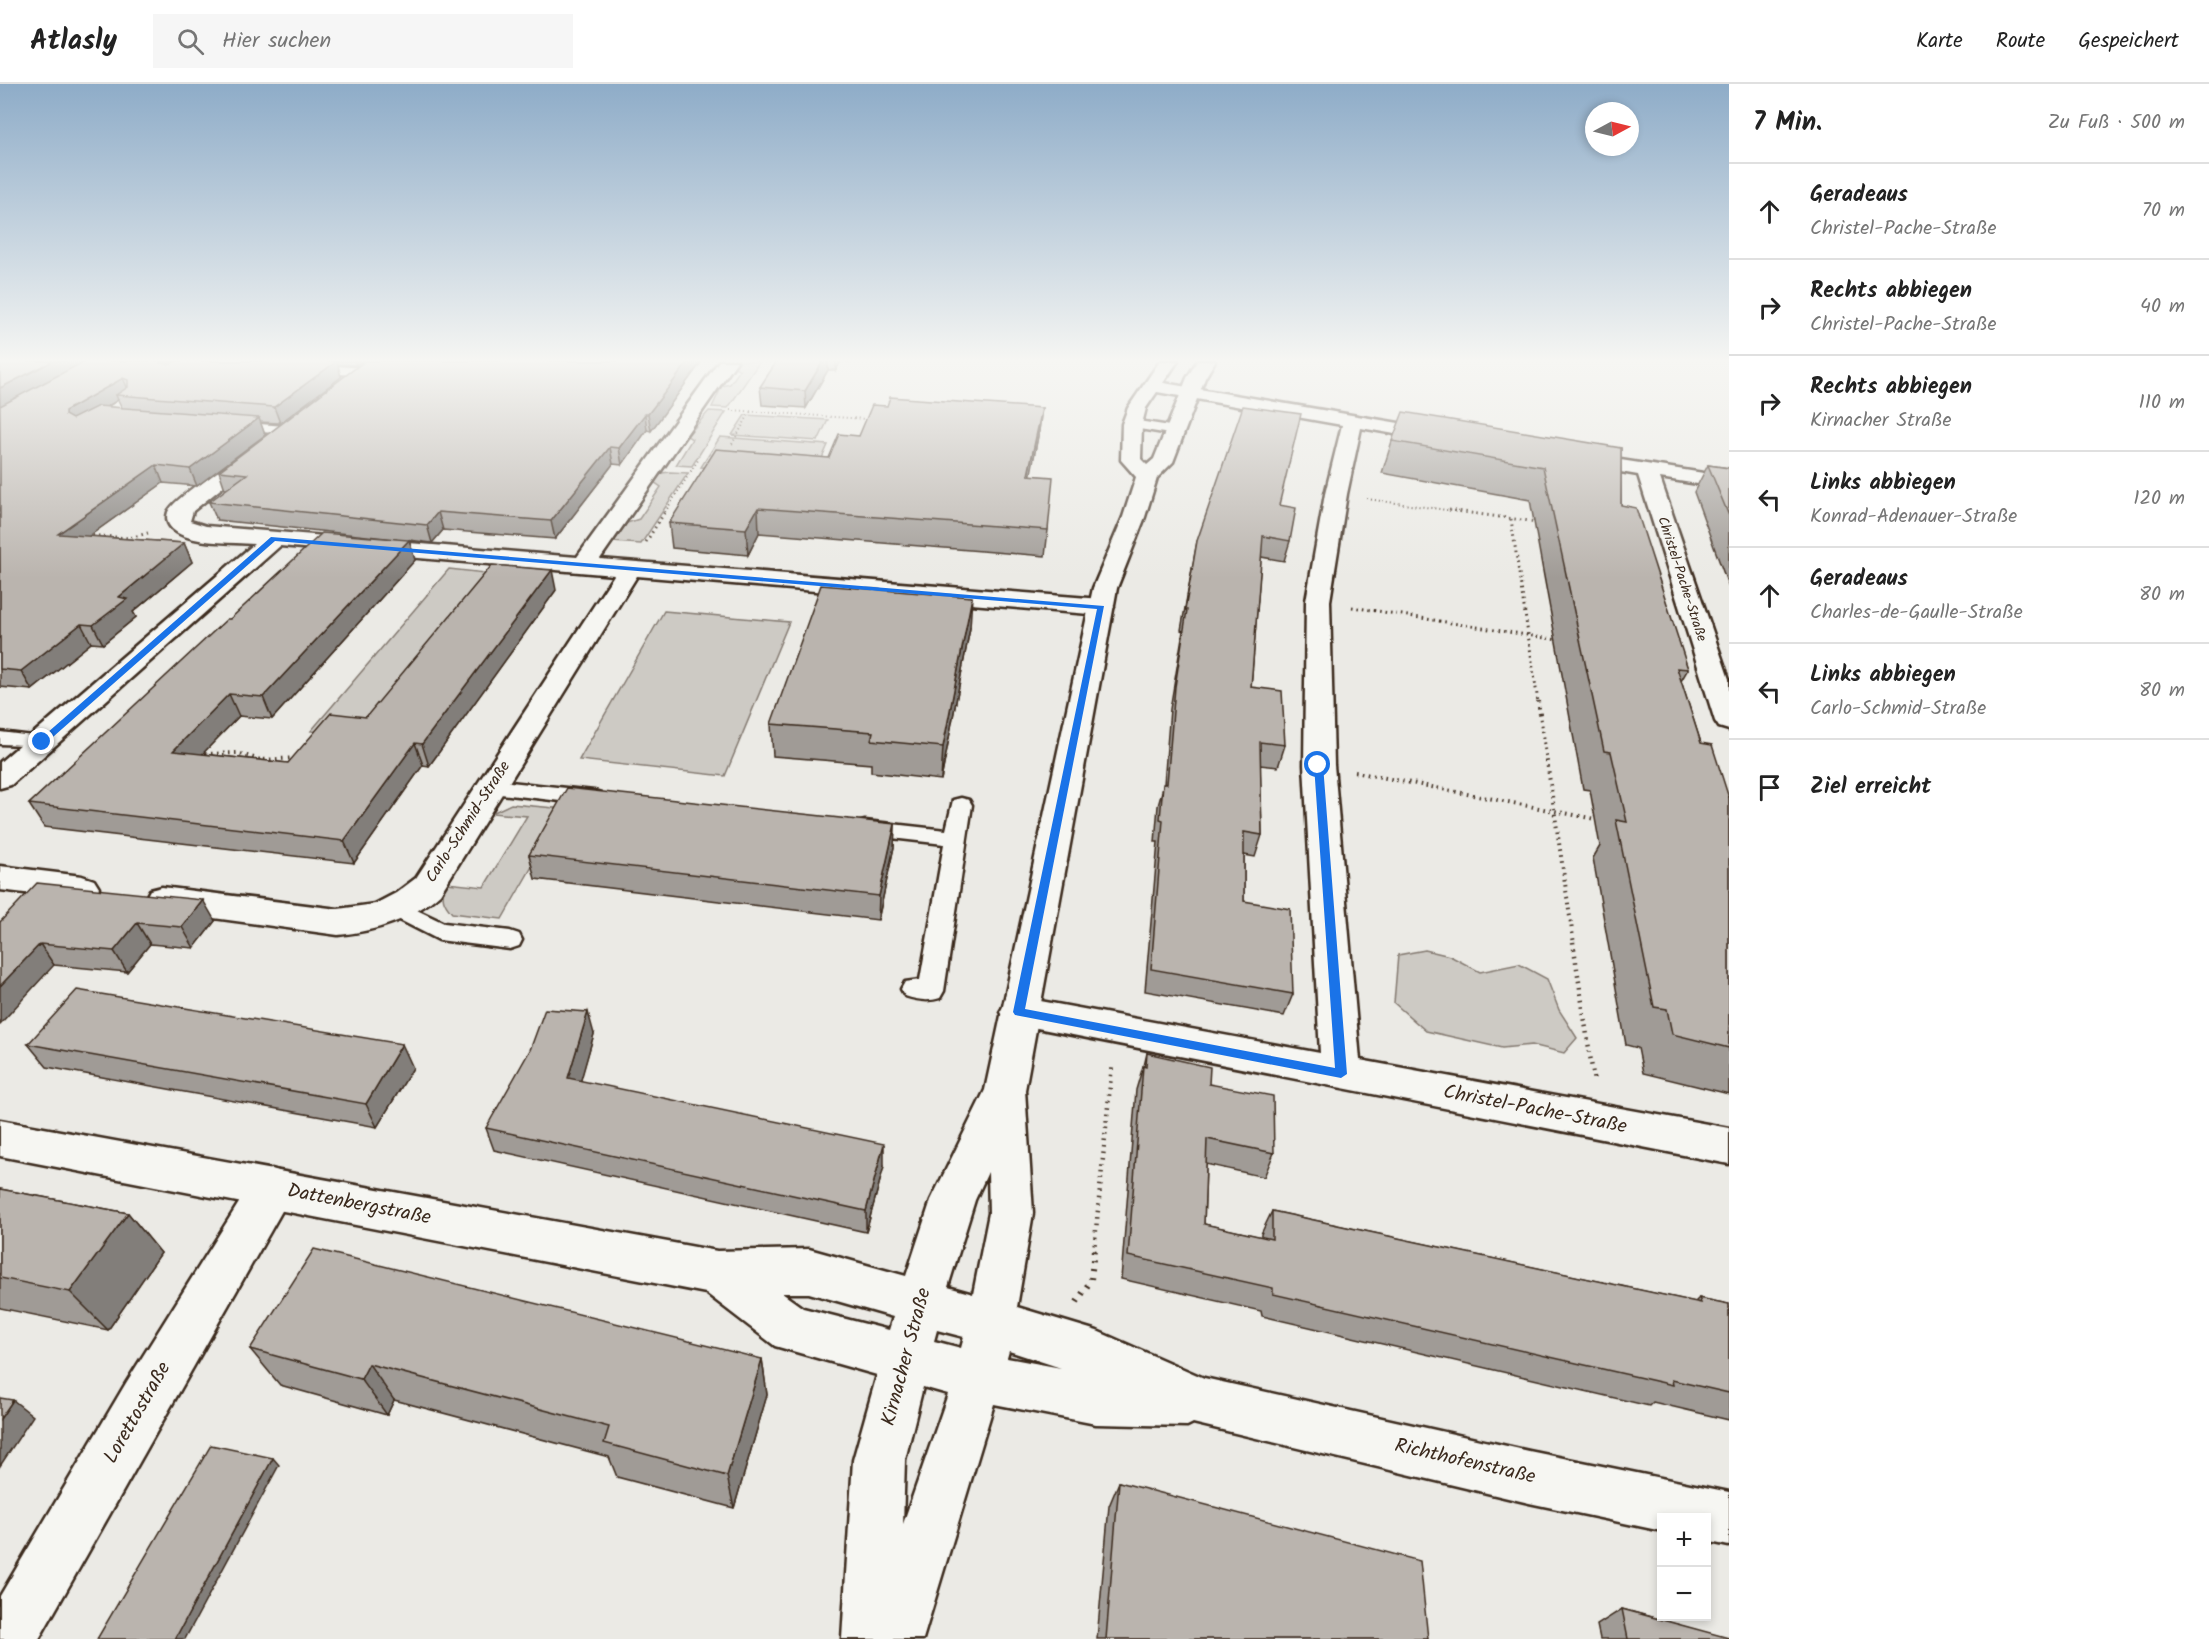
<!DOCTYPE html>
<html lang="de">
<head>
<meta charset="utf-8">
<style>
	body { margin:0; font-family:Kalam,sans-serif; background:#f6f6f6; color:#222 }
	.controls { position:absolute; right:18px; bottom:18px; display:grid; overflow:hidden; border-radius:0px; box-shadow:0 3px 9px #0003 }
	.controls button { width:54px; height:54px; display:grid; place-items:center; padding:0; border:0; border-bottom:2px solid #e0e0e0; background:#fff; color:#222; font:30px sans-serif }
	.compass { position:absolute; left:1585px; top:18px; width:54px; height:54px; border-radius:50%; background:#fff; box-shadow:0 3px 9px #0003; rotate:83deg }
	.stop { position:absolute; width:18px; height:18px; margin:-14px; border:4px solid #1a73e8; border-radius:50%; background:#fff }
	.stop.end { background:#1a73e8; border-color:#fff; box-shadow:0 2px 6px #0008 }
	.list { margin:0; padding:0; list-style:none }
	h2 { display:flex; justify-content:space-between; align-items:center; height:78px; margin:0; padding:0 24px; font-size:26px }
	h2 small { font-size:20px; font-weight:400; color:#767676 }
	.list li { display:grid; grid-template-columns:39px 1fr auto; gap:18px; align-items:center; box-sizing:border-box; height:96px; padding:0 24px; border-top:2px solid #e0e0e0 }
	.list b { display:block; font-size:22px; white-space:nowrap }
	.list p { margin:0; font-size:20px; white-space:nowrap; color:#767676 }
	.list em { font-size:20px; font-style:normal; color:#767676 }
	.icon { flex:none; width:33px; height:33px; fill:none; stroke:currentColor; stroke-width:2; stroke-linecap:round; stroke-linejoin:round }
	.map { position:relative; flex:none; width:1729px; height:1555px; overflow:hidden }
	header { display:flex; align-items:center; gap:36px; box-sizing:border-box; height:84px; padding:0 30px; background:#fff; border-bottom:2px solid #e0e0e0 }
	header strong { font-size:28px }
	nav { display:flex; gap:33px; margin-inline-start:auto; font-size:21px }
	.search { width:420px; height:54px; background:#f6f6f6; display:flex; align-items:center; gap:15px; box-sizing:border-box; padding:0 21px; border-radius:0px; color:#767676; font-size:22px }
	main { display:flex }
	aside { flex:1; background:#fff }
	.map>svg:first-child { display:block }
	.green { fill:#cdcac4; stroke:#847a71; stroke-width:1.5 }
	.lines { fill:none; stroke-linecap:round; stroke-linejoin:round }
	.lane-casing { stroke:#3b2a1e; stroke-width:5 }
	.street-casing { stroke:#3b2a1e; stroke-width:5 }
	.secondary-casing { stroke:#3b2a1e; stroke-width:5 }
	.path-far4 { stroke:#3b2a1e; stroke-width:2; stroke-dasharray:1 3; stroke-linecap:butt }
	.path-far3 { stroke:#3b2a1e; stroke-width:3; stroke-dasharray:1.5 4; stroke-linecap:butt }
	.path-far2 { stroke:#3b2a1e; stroke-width:4; stroke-dasharray:1.5 4.5; stroke-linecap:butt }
	.path-far1 { stroke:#3b2a1e; stroke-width:4.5; stroke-dasharray:1.5 5; stroke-linecap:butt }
	.path { stroke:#3b2a1e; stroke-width:6; stroke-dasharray:2 7; stroke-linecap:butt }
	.lane { fill:#f6f6f2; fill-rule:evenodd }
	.street { fill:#f6f6f2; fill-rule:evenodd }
	.secondary { fill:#f6f6f2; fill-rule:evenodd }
	.wall { fill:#a09b96; stroke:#3b2a1e; stroke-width:1.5; fill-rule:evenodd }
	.shaded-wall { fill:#827e7a; stroke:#3b2a1e; stroke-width:1.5 }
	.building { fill:#bab4ae; stroke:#3b2a1e; stroke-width:1.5 }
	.route { fill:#1a73e8 }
	.labels { text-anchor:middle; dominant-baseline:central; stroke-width:4.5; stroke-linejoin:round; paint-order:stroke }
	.far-street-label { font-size:14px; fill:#3b2a1e; stroke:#f6f6f2 }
	.street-label { font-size:16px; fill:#3b2a1e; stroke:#f6f6f2 }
	.near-street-label { font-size:20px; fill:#3b2a1e; stroke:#f6f6f2 }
</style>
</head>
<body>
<header>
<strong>Atlasly</strong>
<div class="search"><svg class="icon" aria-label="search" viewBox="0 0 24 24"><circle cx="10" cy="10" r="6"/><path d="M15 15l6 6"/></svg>Hier suchen</div>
<nav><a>Karte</a><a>Route</a><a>Gespeichert</a></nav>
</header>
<main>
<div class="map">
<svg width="1729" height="1555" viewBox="0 0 1729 1555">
	<rect width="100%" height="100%" fill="#ebeae5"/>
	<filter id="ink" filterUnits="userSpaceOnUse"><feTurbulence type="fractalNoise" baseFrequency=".0167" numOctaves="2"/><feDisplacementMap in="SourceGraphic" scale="12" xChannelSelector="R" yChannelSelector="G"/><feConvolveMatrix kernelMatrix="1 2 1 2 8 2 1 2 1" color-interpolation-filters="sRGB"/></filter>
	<g filter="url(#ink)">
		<g class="green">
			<polygon points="739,277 760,277 728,324 712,323 722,302 730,300 740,286 735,283"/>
			<polygon points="709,327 726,328 692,382 676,381 692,355 687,352"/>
			<polygon points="745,331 828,336 818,357 732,351"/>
			<polygon points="720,353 828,361 814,392 701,383"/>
			<polygon points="670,388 688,389 641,460 613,458 627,439 639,435 661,403 654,398 662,389"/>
			<polygon points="449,485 495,490 365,654 311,647"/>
			<polygon points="664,527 789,538 725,692 579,676"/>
			<path d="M511 720 565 725 502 835 452 829C443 819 440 812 447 799L484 803 527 732 492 729Z"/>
			<polygon points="1425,866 1450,872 1480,888 1519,880 1547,895 1559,926 1577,954 1564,969 1532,961 1502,964 1426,947 1394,919 1398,871"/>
		</g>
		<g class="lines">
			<g class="lane-casing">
				<g id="lane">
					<polygon points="310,280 363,284 369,288 363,292 306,287 306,281"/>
					<polygon points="1132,336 1176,343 1183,347 1176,351 1127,343 1125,340"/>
					<polygon points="233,338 285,342 292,346 285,350 228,345 226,342"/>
					<polygon points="0,648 49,654 52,658 49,662 0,660"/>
					<polygon points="491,696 594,707 601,709 605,714 601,719 594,721 484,708 481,703 484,698"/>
					<path d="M961 714 969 716 972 721 944 907 940 914C928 918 917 916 905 912L901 905 905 898 920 896 944 760 865 751 857 749 854 744 857 739 865 737 946 746 953 716Z"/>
					<polygon points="398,817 444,839 510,847 519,850 522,856 519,862 510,865 439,856 390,831 386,825 390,819"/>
				</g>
			</g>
			<g class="street-casing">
				<g id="street">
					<path d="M719 277H737L600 475 1101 515 1110 518 1114 523 1110 528 1101 531 637 492 440 810C411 836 377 847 338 851L162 827 150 824 145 815 150 806 162 803 338 825 375 820 396 809 416 794 614 491 280 462 11 701 0 704V678L254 460C232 458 205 460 184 452 174 448 164 441 168 428 174 414 234 375 249 364H263L266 368 193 427 190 437 206 442 577 473Z"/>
					<polygon points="1152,297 1440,346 1447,348 1450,352 1447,356 1440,358 1361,344 1347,410 1330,517 1334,681 1360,976 1729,1044 1729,1080 1006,938 1000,928 1006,918 1019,913 1320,969 1304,681 1306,517 1325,410 1342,341 1146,306 1143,302"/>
					<polygon points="1576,369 1729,393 1729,405 1660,394 1729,595 1729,646 1719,643 1715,637 1638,391 1569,379 1566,375 1569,371"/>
					<polygon points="0,782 82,792 94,796 99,804 94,812 82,816 0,806"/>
					<polygon points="272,1085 287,1090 294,1104 287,1118 39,1555 0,1555 0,1512 126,1299 257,1090"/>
				</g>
			</g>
			<g class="secondary-casing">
				<path id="secondary" d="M1160 277H1178L1146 324 1142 340 1141 375 1147 381 1154 375 1187 294 1197 277H1215L1205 294 1173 378 1157 394 1145 433 1117 504 1025 1006 1033 1129 1017 1223 1097 1247 1204 1294 1529 1367 1729 1408V1462L1706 1457V1434H1662V1447L1529 1419 1193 1339 1187 1342 1096 1340 994 1320 923 1555H842L853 1376 877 1291 775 1262 706 1209 0 1072V1036L717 1167 809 1165 906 1192 931 1116 985 1006 1093 504 1123 433 1136 393 1121 376 1122 340 1128 324ZM988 1088 989 1129 973 1210 948 1203 975 1116ZM782 1209H809L893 1233 889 1246 803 1224ZM937 1246 964 1253 961 1264 934 1257ZM1009 1267 1061 1284 1007 1274ZM923 1303 948 1310 903 1440 905 1376Z"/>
			</g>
			<g class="path-far4">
				<polyline points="730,326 865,335"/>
				<polyline points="732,360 751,327"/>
				<polyline points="1367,415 1461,428"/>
				<polyline points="665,428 698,376"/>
			</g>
			<g class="path-far3">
				<polyline points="1449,426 1537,438"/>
				<polyline points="1511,435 1538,618"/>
				<polyline points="87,451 129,454 148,449"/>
				<polyline points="646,458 666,426"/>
				<polyline points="1352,523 1558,556"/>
			</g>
			<g class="path-far2">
				<polyline points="1538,617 1574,860"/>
				<polyline points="205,670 237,669 261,676 296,674"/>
				<polyline points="1355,688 1600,736"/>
			</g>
			<g class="path-far1">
				<polyline points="1573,858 1594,998"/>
				<polyline points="1094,1167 1112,981"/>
			</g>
			<polyline class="path" points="1077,1218 1091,1196 1094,1165"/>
			<use href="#lane" class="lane"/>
			<use href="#street" class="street"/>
			<use href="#secondary" class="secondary"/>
		</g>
		<g class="wall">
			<path d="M0 277H363L356 281 337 280 341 293 280 339 260 338 265 351 197 402 163 399 89 452 184 459 192 478 133 528 136 533 103 560 91 559 32 606 0 603ZM118 316 122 324 107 323Z"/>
			<polygon points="365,277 702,277 651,347 647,346 622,381 613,380 555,455 443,446 432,459 409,456 415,476 272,635 239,632 202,670 288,679 366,633 556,506 429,682 423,681 354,779 44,743 29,720 230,535 395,455 217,436 209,418 227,405 225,405 219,387"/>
			<polygon points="777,277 850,277 850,278 841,277 836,286 828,286 806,324 762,321 760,303"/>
			<polygon points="1042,324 1039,347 1030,391 1048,446 1045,472 759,449 748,471 672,464 669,439 829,374 859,352"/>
			<polygon points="1392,357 1621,364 1621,421 1688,585 1681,597 1701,659 1729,714 1729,1010 1643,989 1638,964 1626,961 1593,774 1600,762 1590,706 1583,705 1530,416 1382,389"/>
			<polygon points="1708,381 1729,384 1729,504 1694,408"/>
			<polygon points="1279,421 1290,457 1284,477 1261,473 1251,603 1285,661 1278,683 1260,681 1262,751 1255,773 1244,771 1244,817 1293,910 1284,932 1145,907 1158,758 1155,758 1158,722 1164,700 1170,625 1183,547 1181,546 1197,457"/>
			<polygon points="970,544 941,696 871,688 871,680 773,672 771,640"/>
			<polygon points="895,740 894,763 878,836 535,795 529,771"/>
			<polygon points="215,837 194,864 150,860 127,888 54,881 0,838"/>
			<polygon points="594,950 580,997 884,1082 866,1148 494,1066 486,1044"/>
			<polygon points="28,960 413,984 377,1043 47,983"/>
			<polygon points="1147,969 1209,1000 1274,1069 1264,1093 1206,1080 1204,1140 1261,1153 1261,1150 1272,1127 1695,1218 1699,1214 1729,1220 1729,1336 1653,1318 1649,1322 1262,1232 1261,1227 1121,1195 1136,1006 1143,982 1144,982"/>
			<polygon points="0,1105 128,1129 161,1169 108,1246 0,1224"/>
			<polygon points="250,1265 762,1275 767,1311 734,1424 617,1393 609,1373 394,1316 387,1331 280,1301"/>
			<polygon points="1119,1398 1428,1555 1097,1555 1109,1422"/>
			<polygon points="1622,1525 1729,1555 1600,1555 1597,1541"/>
		</g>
		<g class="shaded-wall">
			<polygon points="53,277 89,277 0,324 0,304"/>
			<polygon points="160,277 183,277 167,285 160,279"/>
			<polygon points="337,277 341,293 280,339 274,323"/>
			<polygon points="355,277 363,277 356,281"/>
			<polygon points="689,277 702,277 651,347 648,330"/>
			<polygon points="823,277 828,277 828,286 806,324 805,307"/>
			<polygon points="836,277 841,277 836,286"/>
			<polygon points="123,294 130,310 116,311 118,316 73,343 65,331 65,327"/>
			<polygon points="1042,324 1039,347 1026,416 1028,391"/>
			<polygon points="645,330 647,346 622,381 619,364"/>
			<polygon points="259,334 265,351 197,402 190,385"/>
			<polygon points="610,363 613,380 555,455 551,437"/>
			<polygon points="156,381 163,399 67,468 58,450"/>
			<polygon points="758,424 759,449 748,471 746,445"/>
			<polygon points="438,428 443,446 432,459 427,441"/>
			<polygon points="409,456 415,476 272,635 263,613"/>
			<polygon points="184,459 192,478 133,528 136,533 103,560 93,541 119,513"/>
			<polygon points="552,486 556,506 429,682 422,660"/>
			<polygon points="972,513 970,544 941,696 943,663"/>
			<polygon points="81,540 91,559 32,606 21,587"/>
			<polygon points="229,610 239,632 184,689 173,667"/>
			<polygon points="415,659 423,681 354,779 344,757"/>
			<polygon points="895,740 894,763 878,836 879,812"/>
			<polygon points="203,816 215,837 194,864 182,843"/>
			<polygon points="137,839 150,860 127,888 114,867"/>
			<polygon points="40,860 54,881 0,940 0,902"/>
			<polygon points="588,928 594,950 575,1017 568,994"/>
			<polygon points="402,960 413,984 377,1043 366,1020"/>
			<polygon points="884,1060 884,1082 866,1148 866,1127"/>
			<polygon points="128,1129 161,1169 108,1246 70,1208"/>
			<polygon points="762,1275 767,1311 734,1424 727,1392"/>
			<polygon points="369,1280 394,1316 387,1331 361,1295"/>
			<polygon points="13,1316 33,1332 0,1382 0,1335"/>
			<polygon points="273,1374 279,1381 185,1555 175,1555"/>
		</g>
		<g class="building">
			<polygon points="0,277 53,277 0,304"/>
			<polygon points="85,277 160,277 160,279 171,280 176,277 337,277 274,323 116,311 128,303 128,296 123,294 65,327 65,331 72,335 98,322 259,334 190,385 156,381 58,450 184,459 119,513 127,515 93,541 81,540 21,587 0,585 0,322"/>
			<polygon points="365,277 689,277 648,330 645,330 619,364 610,363 551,437 438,428 427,441 209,418 247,390 219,387"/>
			<polygon points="777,277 823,277 805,307 760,303"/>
			<polygon points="890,313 1042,324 1028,391 1053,393 1048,446 758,424 746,445 669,439 716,365 829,374 839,350 859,352 872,321 887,322"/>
			<polygon points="1243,322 1301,330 1279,421 1296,424 1290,457 1263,452 1251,603 1282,607 1285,661 1260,658 1262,751 1244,748 1244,817 1290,825 1293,910 1151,885 1163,736 1160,735 1163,700 1167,700 1175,603 1187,526 1185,526 1197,457"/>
			<polygon points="1403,328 1621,364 1621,421 1636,424 1688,585 1677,584 1701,659 1712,661 1729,714 1729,964 1672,950 1667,925 1654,923 1616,736 1627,738 1611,668 1604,667 1543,383 1392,357"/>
			<polygon points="1708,381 1729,384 1729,432"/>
			<polygon points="322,449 409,456 263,613 229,610 173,667 288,679 331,629 366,633 492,481 552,486 422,660 415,659 344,757 29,720 227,535 230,535"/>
			<polygon points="821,501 972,513 943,663 871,656 873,648 771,640"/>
			<polygon points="567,704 895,740 879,812 529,771"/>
			<polygon points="37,799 203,816 182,843 137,839 114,867 40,860 0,902 0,838"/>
			<polygon points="77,906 402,960 366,1020 28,960"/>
			<polygon points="545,925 588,928 568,994 884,1060 866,1127 486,1044 530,966"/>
			<polygon points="1147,969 1210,983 1209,1000 1273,1012 1274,1069 1207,1055 1204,1140 1272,1155 1272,1127 1701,1219 1699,1214 1729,1220 1729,1309 1672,1296 1673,1301 1273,1210 1273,1204 1128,1172 1143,982 1146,983"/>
			<polygon points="0,1105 128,1129 70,1208 0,1194"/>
			<polygon points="314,1165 762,1275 727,1392 604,1359 609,1343 369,1280 361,1295 250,1265"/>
			<polygon points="0,1314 13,1316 0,1335"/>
			<polygon points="211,1361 273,1374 175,1555 97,1555"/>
			<polygon points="1119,1398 1420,1477 1428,1555 1106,1555"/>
			<polygon points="1622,1525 1729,1554 1729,1555 1628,1555"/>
		</g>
	</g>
	<linearGradient id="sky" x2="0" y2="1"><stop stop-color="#8eacc8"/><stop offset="0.56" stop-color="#f6f6f3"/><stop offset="1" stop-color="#f6f6f3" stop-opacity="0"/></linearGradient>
	<rect width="1729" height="494" fill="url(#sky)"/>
	<polygon class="route" points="271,453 1104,522 1025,925 1335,984 1314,681 1318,678 1323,681 1347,990 1341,994 1015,931 1013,928 1097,525 275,457 45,660 39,660 39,656"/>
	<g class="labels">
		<g class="far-street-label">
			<text transform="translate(1682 495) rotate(72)">Christel-Pache-Straße</text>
		</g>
		<g class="street-label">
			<text transform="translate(468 738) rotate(-57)">Carlo-Schmid-Straße</text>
		</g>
		<g class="near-street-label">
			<text transform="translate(1535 1026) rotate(11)">Christel-Pache-Straße</text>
			<text transform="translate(359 1121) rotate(11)">Dattenbergstraße</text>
			<text transform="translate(907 1273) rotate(-75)">Kirnacher Straße</text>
			<text transform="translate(138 1329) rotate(-60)">Lorettostraße</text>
			<text transform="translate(1465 1378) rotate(13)">Richthofenstraße</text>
		</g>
	</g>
</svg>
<div class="controls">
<button>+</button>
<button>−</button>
</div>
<svg class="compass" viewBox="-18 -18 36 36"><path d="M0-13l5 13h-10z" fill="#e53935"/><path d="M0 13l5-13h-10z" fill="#767676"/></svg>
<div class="stop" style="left:1318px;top:681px"></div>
<div class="stop end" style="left:42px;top:658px"></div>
</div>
<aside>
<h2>7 Min.<small>Zu Fuß · 500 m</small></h2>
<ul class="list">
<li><svg class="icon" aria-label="ahead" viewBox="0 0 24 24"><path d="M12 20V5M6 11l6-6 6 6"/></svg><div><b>Geradeaus</b><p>Christel-Pache-Straße</p></div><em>70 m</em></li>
<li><svg class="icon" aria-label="right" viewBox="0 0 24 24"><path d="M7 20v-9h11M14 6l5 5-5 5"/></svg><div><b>Rechts abbiegen</b><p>Christel-Pache-Straße</p></div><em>40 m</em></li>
<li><svg class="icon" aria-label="right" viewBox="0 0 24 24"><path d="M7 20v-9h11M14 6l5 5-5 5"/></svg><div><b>Rechts abbiegen</b><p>Kirnacher Straße</p></div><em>110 m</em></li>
<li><svg class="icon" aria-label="left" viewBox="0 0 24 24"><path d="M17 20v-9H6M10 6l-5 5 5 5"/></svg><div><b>Links abbiegen</b><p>Konrad-Adenauer-Straße</p></div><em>120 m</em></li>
<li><svg class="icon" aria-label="ahead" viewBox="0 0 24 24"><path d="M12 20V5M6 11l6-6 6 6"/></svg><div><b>Geradeaus</b><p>Charles-de-Gaulle-Straße</p></div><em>80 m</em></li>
<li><svg class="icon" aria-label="left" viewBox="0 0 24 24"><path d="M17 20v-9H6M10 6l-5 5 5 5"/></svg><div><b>Links abbiegen</b><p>Carlo-Schmid-Straße</p></div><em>80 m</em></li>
<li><svg class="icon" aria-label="arrive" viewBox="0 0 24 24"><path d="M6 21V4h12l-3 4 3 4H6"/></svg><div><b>Ziel erreicht</b></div></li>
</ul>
</aside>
</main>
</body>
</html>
